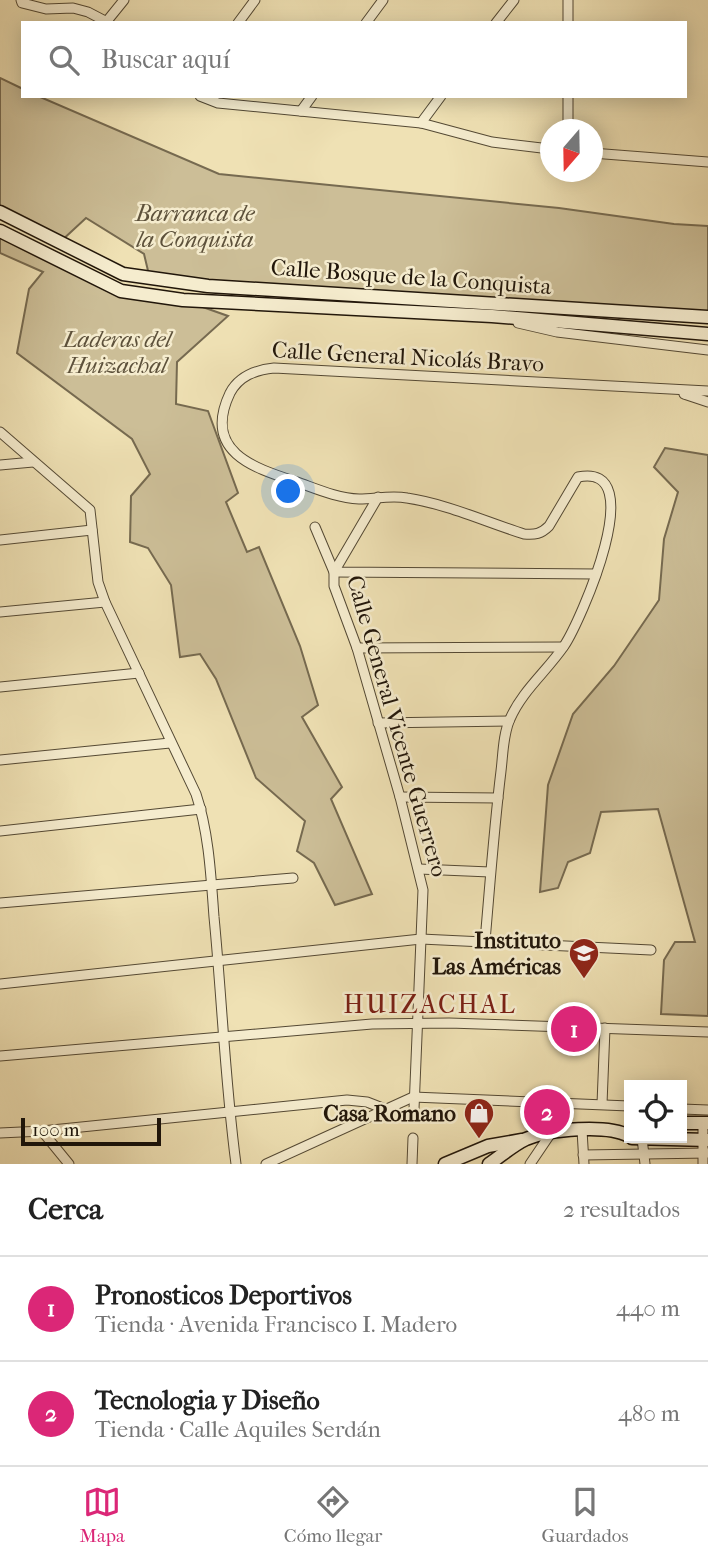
<!DOCTYPE html>
<html lang="es">
<head>
<meta charset="utf-8">
<style>
	body { margin:0; font-family:"IM FELL French Canon",serif; background:#f6f6f6; color:#222 }
	.controls { position:absolute; right:21px; bottom:21px; display:grid; overflow:hidden; border-radius:0px; box-shadow:0 4px 18px #0003 }
	.controls button { width:63px; height:63px; display:grid; place-items:center; padding:0; border:0; border-bottom:2px solid #e0e0e0; background:#fff; color:#222; font:35px sans-serif }
	.compass { position:absolute; left:540px; top:119px; width:63px; height:63px; border-radius:50%; background:#fff; box-shadow:0 4px 18px #0003; rotate:200deg }
	.scale { position:absolute; left:21px; bottom:18px; width:140px; box-sizing:border-box; padding-left:7px; border:4px solid #21160a; border-top:0; font-size:19px; line-height:24px; white-space:nowrap; color:#21160a; -webkit-text-stroke:5px #f5ecce; paint-order:stroke }
	.you { position:absolute; left:289px; top:492px; width:24px; height:24px; margin:-18px; border:5px solid #fff; border-radius:50%; background:#1a73e8; box-shadow:0 0 0 10px #1a73e833 }
	.badge { display:grid; place-items:center; width:46px; height:46px; border-radius:50%; background:#db2777; color:#fff; font-size:23px; font-weight:700 }
	.pin { position:absolute; translate:-50% -50%; border:4px solid #fff; box-shadow:0 2px 7px #0006 }
	.list { margin:0; padding:0; list-style:none }
	h2 { display:flex; justify-content:space-between; align-items:center; height:91px; margin:0; padding:0 28px; font-size:30px }
	h2 small { font-size:23px; font-weight:400; color:#767676 }
	.list li { display:grid; grid-template-columns:46px 1fr auto; gap:21px; align-items:center; box-sizing:border-box; height:105px; padding:0 28px; border-top:2px solid #e0e0e0 }
	.list b { display:block; font-size:26px; white-space:nowrap }
	.list p { margin:0; font-size:23px; white-space:nowrap; color:#767676 }
	.list em { font-size:23px; font-style:normal; color:#767676 }
	.icon { flex:none; width:38px; height:38px; fill:none; stroke:currentColor; stroke-width:2; stroke-linecap:round; stroke-linejoin:round }
	.map { position:relative; flex:none; width:708px; height:1164px; overflow:hidden }
	.search { position:absolute; background:#fff; box-shadow:0 4px 18px #0003; left:21px; right:21px; top:21px; height:77px; display:flex; align-items:center; gap:18px; box-sizing:border-box; padding:0 24px; border-radius:0px; color:#767676; font-size:26px }
	.sheet { height:301px; background:#fff }
	nav { display:flex; justify-content:space-around; align-items:center; box-sizing:border-box; height:98px; border-top:2px solid #e0e0e0; background:#fff; font-size:19px; color:#767676 }
	nav a { display:grid; justify-items:center; gap:4px }
	nav .on { color:#db2777 }
	.map>svg:first-child { display:block }
	.green { fill:#ccbe97; stroke:#766a50; stroke-width:2 }
	.lines { fill:none; stroke-linecap:round; stroke-linejoin:round }
	.minor-casing { stroke:#544934; stroke-width:11 }
	.secondary-casing { stroke:#21160a; stroke-width:15 }
	.minor { stroke:#f5ecce; stroke-width:9 }
	.secondary { stroke:#f5ecce; stroke-width:12 }
	.labels { text-anchor:middle; dominant-baseline:central; stroke-width:5; stroke-linejoin:round; paint-order:stroke }
	.park-label { font-size:23px; font-style:italic; fill:#5d513b; stroke:#f5ecce }
	.street-label { font-size:23px; fill:#21160a; stroke:#f5ecce }
	.poi-label { font-size:23px; font-weight:bold; fill:#21160a; stroke:#f5ecce; text-anchor:end }
	.quarter-label { font-size:26px; letter-spacing:2px; fill:#7a1f14; stroke:#f5ecce }
</style>
</head>
<body>
<div class="map">
<svg width="708" height="1164" viewBox="0 0 708 1164">
	<rect width="100%" height="100%" fill="#efe1b4"/>
	<filter id="stains"><feTurbulence type="fractalNoise" baseFrequency=".00286" numOctaves="4"/><feColorMatrix values="0 0 0 0 .2 0 0 0 0 .09 0 0 0 0 .02 0 0 0 .5 -.17"/></filter>
	<radialGradient id="worn" r=".72"><stop offset=".6" stop-color="#630" stop-opacity="0"/><stop offset="1" stop-color="#630" stop-opacity=".3"/></radialGradient>
	<g class="green">
		<polygon points="0,78 23,89 23,96 38,96 219,174 559,208 674,224 708,226 708,317 150,279 144,254 86,218 59,243 0,212"/>
		<polygon points="0,231 121,291 183,300 228,316 177,362 176,404 208,411 238,493 226,502 247,552 259,547 300,646 318,705 302,717 342,787 331,799 372,894 335,905 314,863 297,851 305,821 256,778 216,679 200,654 180,657 171,585 148,548 130,542 131,496 150,474 132,439 17,353 29,289 43,272 0,253"/>
		<polygon points="665,448 708,455 708,1016 661,1014 664,960 675,942 695,942 658,809 601,812 590,853 568,862 558,888 540,892 548,785 573,714 614,666 659,600 664,539 678,492 654,467"/>
	</g>
	<g class="lines">
		<g class="minor-casing">
			<g id="minor">
				<polyline points="21,0 22,3 46,9 73,8 88,12 109,23"/>
				<polyline points="568,0 568,23"/>
				<polyline points="107,21 124,0"/>
				<polyline points="238,23 255,0"/>
				<polyline points="366,23 383,0"/>
				<polyline points="496,23 514,0"/>
				<polyline points="200,96 218,103 421,123 492,142 550,149"/>
				<polyline points="568,96 568,130"/>
				<polyline points="301,111 312,96"/>
				<polyline points="421,123 441,96"/>
				<polyline points="592,153 708,162"/>
				<polyline points="518,323 557,332 708,350"/>
				<polyline points="684,394 708,402"/>
				<path d="M0 432 90 510 98 582 105 602 196 794C209 833 211 877 214 917 222 999 225 1082 236 1164"/>
				<polyline points="0,465 33,462"/>
				<polyline points="378,497 334,572 596,574"/>
				<polyline points="315,527 334,572 334,586 357,648 400,797 423,890 414,1109"/>
				<polyline points="0,540 92,530"/>
				<polyline points="0,612 105,602"/>
				<polyline points="357,648 563,647"/>
				<polyline points="0,687 139,673"/>
				<polyline points="378,723 509,721"/>
				<polyline points="0,760 170,743"/>
				<polyline points="400,797 498,798"/>
				<polyline points="0,831 201,809"/>
				<polyline points="419,869 490,872"/>
				<polyline points="0,903 293,878"/>
				<path d="M485 941C490 884 494 828 501 771 503 755 503 734 510 719 522 691 547 671 564 646 580 622 652 461 578 477L549 526C541 534 535 535 524 534 486 522 447 504 407 498 391 495 375 499 359 499 337 498 317 489 297 482 254 468 202 452 230 393 239 376 255 370 274 368L708 391"/>
				<polyline points="0,984 421,939 651,950"/>
				<polyline points="0,1056 372,1024 449,1023 708,1032"/>
				<polyline points="602,1104 605,1028"/>
				<polyline points="682,1109 708,1110"/>
				<polyline points="582,1130 584,1164"/>
				<polyline points="42,1131 69,1164"/>
				<polyline points="0,1133 42,1131 347,1100 367,1102 385,1109"/>
				<polyline points="642,1138 645,1164"/>
				<polyline points="583,1155 708,1153"/>
				<polyline points="266,1164 413,1097 629,1106"/>
				<polyline points="412,1164 413,1138"/>
				<polyline points="530,1164 551,1133"/>
				<polyline points="703,1164 703,1123"/>
			</g>
		</g>
		<g class="secondary-casing">
			<g id="secondary">
				<polyline points="0,212 123,274 208,286 708,317"/>
				<polyline points="0,231 121,291 183,300 492,316 708,334"/>
				<polyline points="682,1123 708,1123"/>
				<polyline points="632,1138 708,1140"/>
				<polyline points="445,1164 488,1146 522,1140"/>
				<path d="M489 1164C501 1156 513 1145 526 1139 550 1129 607 1124 629 1136"/>
			</g>
		</g>
		<use href="#minor" class="minor"/>
		<use href="#secondary" class="secondary"/>
	</g>
	<defs>
		<g id="school-pin" transform="scale(1.575)"><path d="M0 17L-7.5 6A9.5 9.5 0 1 1 7.5 6Z" fill="#8f2418" stroke="#f5ecce"/><path d="M0-5L7-2L0 1L-7-2ZM-4 1L0 2.5L4 1V4Q0 6-4 4Z" fill="#fff"/></g>
		<g id="shop-pin" transform="scale(1.575)"><path d="M0 17L-7.5 6A9.5 9.5 0 1 1 7.5 6Z" fill="#8f2418" stroke="#f5ecce"/><path d="M-5-2.5h2.3a2.7 3.5 0 0 1 5.4 0H5L5.5 6h-11ZM-1.5-2.5h3a1.5 2.3 0 0 0-3 0Z" fill="#fff"/></g>
	</defs>
	<g fill-rule="evenodd">
		<use href="#school-pin" x="584" y="953"/>
		<use href="#shop-pin" x="479" y="1113"/>
	</g>
	<g class="labels">
		<g class="park-label">
			<text x="195" y="213">Barranca de<tspan x="195" dy="26">la Conquista</tspan></text>
			<text x="117" y="339">Laderas del<tspan x="117" dy="26">Huizachal</tspan></text>
		</g>
		<g class="street-label">
			<text transform="translate(411 277) rotate(4)">Calle Bosque de la Conquista</text>
			<text transform="translate(408 357) rotate(3)">Calle General Nicolás Bravo</text>
			<text transform="translate(397 726) rotate(74)">Calle General Vicente Guerrero</text>
		</g>
		<g class="poi-label">
			<text x="561" y="940">Instituto<tspan x="561" dy="26">Las Américas</tspan></text>
			<text x="456" y="1113">Casa Romano</text>
		</g>
		<g class="quarter-label">
			<text x="430" y="1004">HUIZACHAL</text>
		</g>
	</g>
	<rect width="100%" height="100%" filter="url(#stains)"/>
	<rect width="100%" height="100%" fill="url(#worn)"/>
</svg>
<div class="controls">
<button><svg class="icon" aria-label="locate" viewBox="0 0 24 24"><circle cx="12" cy="12" r="6"/><path d="M12 2v4M12 18v4M2 12h4M18 12h4"/></svg></button>
</div>
<svg class="compass" viewBox="-18 -18 36 36"><path d="M0-13l5 13h-10z" fill="#e53935"/><path d="M0 13l5-13h-10z" fill="#767676"/></svg>
<div class="scale">100 m</div>
<div class="you"></div>
<div class="pin badge" style="left:574px;top:1029px">1</div>
<div class="pin badge" style="left:547px;top:1112px">2</div>
<div class="search"><svg class="icon" aria-label="search" viewBox="0 0 24 24"><circle cx="10" cy="10" r="6"/><path d="M15 15l6 6"/></svg>Buscar aquí</div>
</div>
<section class="sheet">
<h2>Cerca<small>2 resultados</small></h2>
<ul class="list">
<li><span class="badge">1</span><div><b>Pronosticos Deportivos</b><p>Tienda · Avenida Francisco I. Madero</p></div><em>440 m</em></li>
<li><span class="badge">2</span><div><b>Tecnologia y Diseño</b><p>Tienda · Calle Aquiles Serdán</p></div><em>480 m</em></li>
</ul>
</section>
<nav>
<a class="on"><svg class="icon" aria-label="map" viewBox="0 0 24 24"><path d="M3 6l6-2 6 2 6-2v14l-6 2-6-2-6 2zM9 4v14M15 6v14"/></svg>Mapa</a>
<a><svg class="icon" aria-label="directions" viewBox="0 0 24 24"><path d="M12 3l9 9-9 9-9-9zM9 14v-3h6M13 9l2 2-2 2"/></svg>Cómo llegar</a>
<a><svg class="icon" aria-label="saved" viewBox="0 0 24 24"><path d="M7 4h10v16l-5-4-5 4z"/></svg>Guardados</a>
</nav>
</body>
</html>
